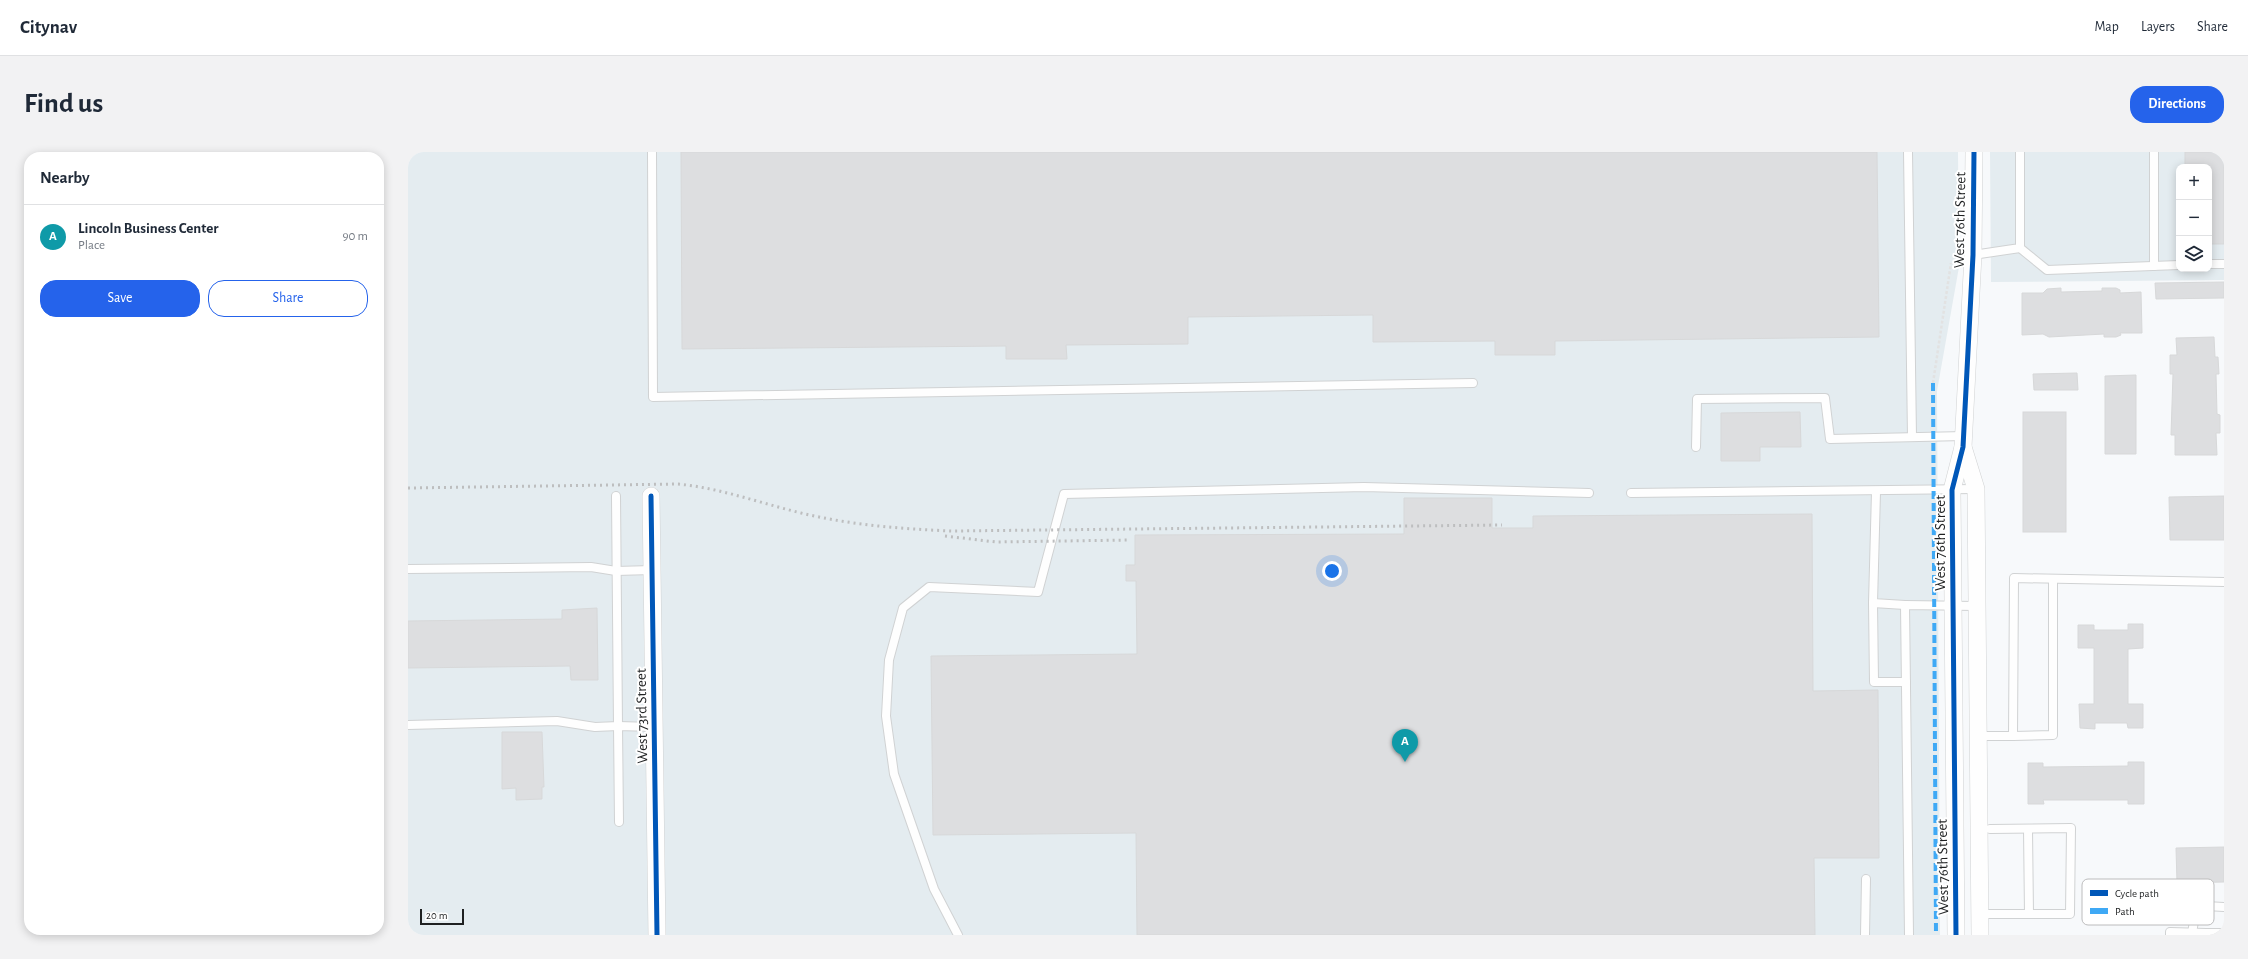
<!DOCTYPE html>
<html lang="en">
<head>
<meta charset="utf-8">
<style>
	body { margin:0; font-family:"Alegreya Sans",sans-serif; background:#f2f2f3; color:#1f2937 }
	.controls { position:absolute; right:12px; top:12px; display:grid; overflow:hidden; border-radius:8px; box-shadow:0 2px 10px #0003 }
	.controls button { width:36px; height:36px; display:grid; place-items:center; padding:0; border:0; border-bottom:1px solid #e0e1e3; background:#fff; color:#1f2937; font:20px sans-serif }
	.scale { position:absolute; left:12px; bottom:10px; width:44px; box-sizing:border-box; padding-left:4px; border:2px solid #1f2122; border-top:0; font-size:11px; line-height:14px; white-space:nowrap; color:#1f2122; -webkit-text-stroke:3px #fff; paint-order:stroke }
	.you { position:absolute; left:924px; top:419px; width:14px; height:14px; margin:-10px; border:3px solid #fff; border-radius:50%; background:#1a73e8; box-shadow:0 0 0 6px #1a73e833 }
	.badge { display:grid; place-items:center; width:26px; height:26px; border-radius:50%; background:#2563eb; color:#fff; font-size:13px; font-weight:700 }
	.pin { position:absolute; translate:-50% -33px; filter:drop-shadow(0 1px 2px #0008) }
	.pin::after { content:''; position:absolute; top:21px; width:14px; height:12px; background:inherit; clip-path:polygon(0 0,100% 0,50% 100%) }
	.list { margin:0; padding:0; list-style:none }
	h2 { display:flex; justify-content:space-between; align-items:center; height:52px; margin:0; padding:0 16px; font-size:17px }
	h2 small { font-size:13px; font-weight:400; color:#747a83 }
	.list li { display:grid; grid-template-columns:26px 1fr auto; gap:12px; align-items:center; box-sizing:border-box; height:64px; padding:0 16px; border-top:1px solid #e0e1e3 }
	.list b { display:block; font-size:15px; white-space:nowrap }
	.list p { margin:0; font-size:13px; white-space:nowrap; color:#747a83 }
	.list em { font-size:13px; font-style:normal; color:#747a83 }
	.actions { display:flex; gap:8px; padding:12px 16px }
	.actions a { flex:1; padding:9px 0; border:1px solid #2563eb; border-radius:16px; text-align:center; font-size:14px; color:#2563eb }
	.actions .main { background:#2563eb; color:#fff }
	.icon { flex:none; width:22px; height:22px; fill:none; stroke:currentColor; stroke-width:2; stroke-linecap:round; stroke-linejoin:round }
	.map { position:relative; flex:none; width:1816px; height:783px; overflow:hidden; border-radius:16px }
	header { display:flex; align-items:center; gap:24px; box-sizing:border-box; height:56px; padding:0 20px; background:#fff; border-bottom:1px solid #e0e1e3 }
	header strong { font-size:19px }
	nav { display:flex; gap:22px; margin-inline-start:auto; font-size:14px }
	.intro { display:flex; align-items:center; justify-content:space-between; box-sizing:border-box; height:96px; padding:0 24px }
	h1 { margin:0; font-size:28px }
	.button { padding:10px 18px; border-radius:16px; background:#2563eb; color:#fff; font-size:14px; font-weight:700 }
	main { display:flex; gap:24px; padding:0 24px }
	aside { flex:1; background:#fff; border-radius:16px; box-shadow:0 2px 10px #0003 }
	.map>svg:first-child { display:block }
	.built { fill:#e4ecf0; fill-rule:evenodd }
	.building { fill:#dddee0; stroke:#d7d8d9 }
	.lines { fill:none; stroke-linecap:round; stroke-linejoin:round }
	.service-casing { stroke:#d0d2d3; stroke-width:10 }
	.minor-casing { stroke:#d0d2d3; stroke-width:18 }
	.path { stroke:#e2e2e2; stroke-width:2.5; stroke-dasharray:3 2; stroke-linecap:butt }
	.service { stroke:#fefefe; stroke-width:8 }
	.minor { stroke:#fefefe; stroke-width:17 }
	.rail { stroke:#bdbebf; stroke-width:3; stroke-dasharray:2 4; stroke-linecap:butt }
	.quiet { stroke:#3fa9f5; stroke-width:4; stroke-dasharray:8 4; stroke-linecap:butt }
	.cycleway-casing { stroke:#fff; stroke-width:8 }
	.cycleway { stroke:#0057b8; stroke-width:5 }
	.labels { text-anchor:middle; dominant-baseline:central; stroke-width:4; stroke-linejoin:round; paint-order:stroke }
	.street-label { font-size:15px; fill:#1f2122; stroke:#fff }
	.key { fill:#fff; stroke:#bcbcbd; stroke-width:1 }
	.key-label { font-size:11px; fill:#1f2122 }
</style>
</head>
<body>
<header>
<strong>Citynav</strong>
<nav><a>Map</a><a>Layers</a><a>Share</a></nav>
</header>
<div class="intro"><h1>Find us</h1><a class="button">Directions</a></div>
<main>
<aside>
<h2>Nearby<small></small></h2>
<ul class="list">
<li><span class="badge" style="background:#0f9aa8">A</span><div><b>Lincoln Business Center</b><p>Place</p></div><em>90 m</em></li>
</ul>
<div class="actions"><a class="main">Save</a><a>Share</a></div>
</aside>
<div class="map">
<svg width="1816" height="783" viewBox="0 0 1816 783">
	<rect width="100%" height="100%" fill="#f7f9fb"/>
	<g class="built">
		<polygon points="0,0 1550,0 1551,115 1529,239 1532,783 0,783"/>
		<path d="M1582 0H1816V128L1583 130ZM1771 15H1801V117H1771Z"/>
	</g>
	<g class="building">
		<polygon points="273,0 1469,0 1471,185 1147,189 1147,203 1087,203 1087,189 965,190 965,163 780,165 780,192 658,193 659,207 598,207 598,194 274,197"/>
		<polygon points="1777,0 1816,0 1816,92 1801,92 1801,15 1777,15"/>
		<polygon points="1816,130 1816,146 1748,147 1747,131"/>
		<polygon points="1653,136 1653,140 1694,139 1694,136 1708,136 1712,138 1712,141 1733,140 1734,181 1712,181 1713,183 1708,185 1696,185 1696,182 1641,185 1635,182 1614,183 1614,141 1635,141 1639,137"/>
		<polygon points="1806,185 1807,205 1810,205 1811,222 1808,222 1809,262 1812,263 1812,281 1808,281 1809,303 1767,303 1767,283 1763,283 1765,222 1762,222 1762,203 1769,203 1768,186"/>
		<polygon points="1669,221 1670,238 1626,238 1625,222"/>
		<polygon points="1728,223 1728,302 1697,302 1697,224"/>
		<polygon points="1392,260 1393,295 1352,295 1352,309 1313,309 1313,261"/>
		<rect x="1615" y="260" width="43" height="120"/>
		<polygon points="1816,344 1816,388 1762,388 1761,345"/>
		<polygon points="996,346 1084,346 1084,376 1125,376 1125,364 1404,362 1405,539 1470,538 1471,706 1406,706 1407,783 729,783 728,681 525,683 523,504 729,502 728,429 718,429 718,413 727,413 727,383 996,382"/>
		<polygon points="189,456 190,528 163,528 162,514 0,516 0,469 154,467 154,458"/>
		<polygon points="1720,472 1735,472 1735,496 1720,497 1720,552 1735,552 1735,576 1720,576 1719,571 1687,571 1687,577 1672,576 1671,552 1686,552 1686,496 1670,496 1670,473 1686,473 1686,478 1720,478"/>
		<polygon points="94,580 134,580 136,635 134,635 134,647 108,648 108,636 94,637"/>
		<polygon points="1720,610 1736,610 1736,652 1720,652 1720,648 1635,648 1636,652 1620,652 1620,611 1635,611 1635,615 1720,614"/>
		<polygon points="1816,695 1816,730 1769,731 1768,696"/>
	</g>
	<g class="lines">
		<g class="service-casing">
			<g id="service">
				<polyline points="244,0 245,245 1065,231"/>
				<polyline points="1500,0 1504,285"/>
				<polyline points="1746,0 1746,114"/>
				<polyline points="1612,96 1639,118 1771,113"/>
				<polyline points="1565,103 1612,96 1612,0"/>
				<polyline points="1801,112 1816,112"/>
				<polyline points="1288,295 1289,247 1417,246 1422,287 1556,284"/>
				<polyline points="1468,340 1465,451 1497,453"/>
				<polyline points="1223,341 1568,337"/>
				<polyline points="0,417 183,415 208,419 244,418"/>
				<polyline points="1465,451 1466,530 1498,530"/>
				<polyline points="0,573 149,569 187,575 210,574 208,344"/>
				<polyline points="1570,584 1605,584 1606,426 1816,430"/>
				<polyline points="1605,584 1645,583 1645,427"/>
				<polyline points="211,670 210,574 246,575"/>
				<polyline points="1620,677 1621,762"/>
				<polyline points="1571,762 1662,762 1663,676 1582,677"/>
				<polyline points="1784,781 1788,758 1798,754 1816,755"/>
				<polyline points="1798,781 1816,781"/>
				<polyline points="550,783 526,737 486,622 478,564 481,508 495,456 521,435 630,440 656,342 956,335 1181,341"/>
				<polyline points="1457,783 1458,727"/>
				<polyline points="1501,783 1497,453 1568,454"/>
				<polyline points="1762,783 1762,780 1798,781 1798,783"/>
			</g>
		</g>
		<g class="minor-casing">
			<g id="minor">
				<polyline points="1555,295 1568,337 1572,783"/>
				<polyline points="243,344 249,783"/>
				<polyline points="1548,783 1544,338 1555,295 1565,103 1566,0"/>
			</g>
		</g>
		<polyline class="path" points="1525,231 1543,111"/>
		<use href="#service" class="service"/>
		<use href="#minor" class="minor"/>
		<g class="rail">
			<path d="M0 336 270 332C312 336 352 351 393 361 443 373 493 377 544 379L1094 373"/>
			<polyline points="537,384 588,390 722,388"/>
		</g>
		<polyline class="quiet" points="1525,231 1528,783"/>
		<g class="cycleway-casing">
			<g id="cycleway">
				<polyline points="243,344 249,783"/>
				<polyline points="1548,783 1544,338 1555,295 1565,103 1566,0"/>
			</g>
		</g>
		<use href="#cycleway" class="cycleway"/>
	</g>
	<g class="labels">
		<g class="street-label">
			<text transform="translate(1552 68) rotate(-89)">West 76th Street</text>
			<text transform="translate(1532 391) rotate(-90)">West 76th Street</text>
			<text transform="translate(234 564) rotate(-91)">West 73rd Street</text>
			<text transform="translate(1535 715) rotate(-91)">West 76th Street</text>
		</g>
	</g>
	<rect x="1674" y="727" width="132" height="46" rx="6" class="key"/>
	<rect x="1682" y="738" width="18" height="6" fill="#0057b8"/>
	<rect x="1682" y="756" width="18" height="6" fill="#3fa9f5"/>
	<g class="key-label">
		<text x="1707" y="745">Cycle path</text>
		<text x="1707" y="763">Path</text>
	</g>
</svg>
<div class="controls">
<button>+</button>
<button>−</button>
<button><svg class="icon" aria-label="layers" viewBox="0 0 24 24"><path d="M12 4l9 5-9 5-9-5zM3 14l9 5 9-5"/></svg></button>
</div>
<div class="scale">20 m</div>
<div class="you"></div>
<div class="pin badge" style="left:997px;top:610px;background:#0f9aa8">A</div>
</div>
</main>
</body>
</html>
